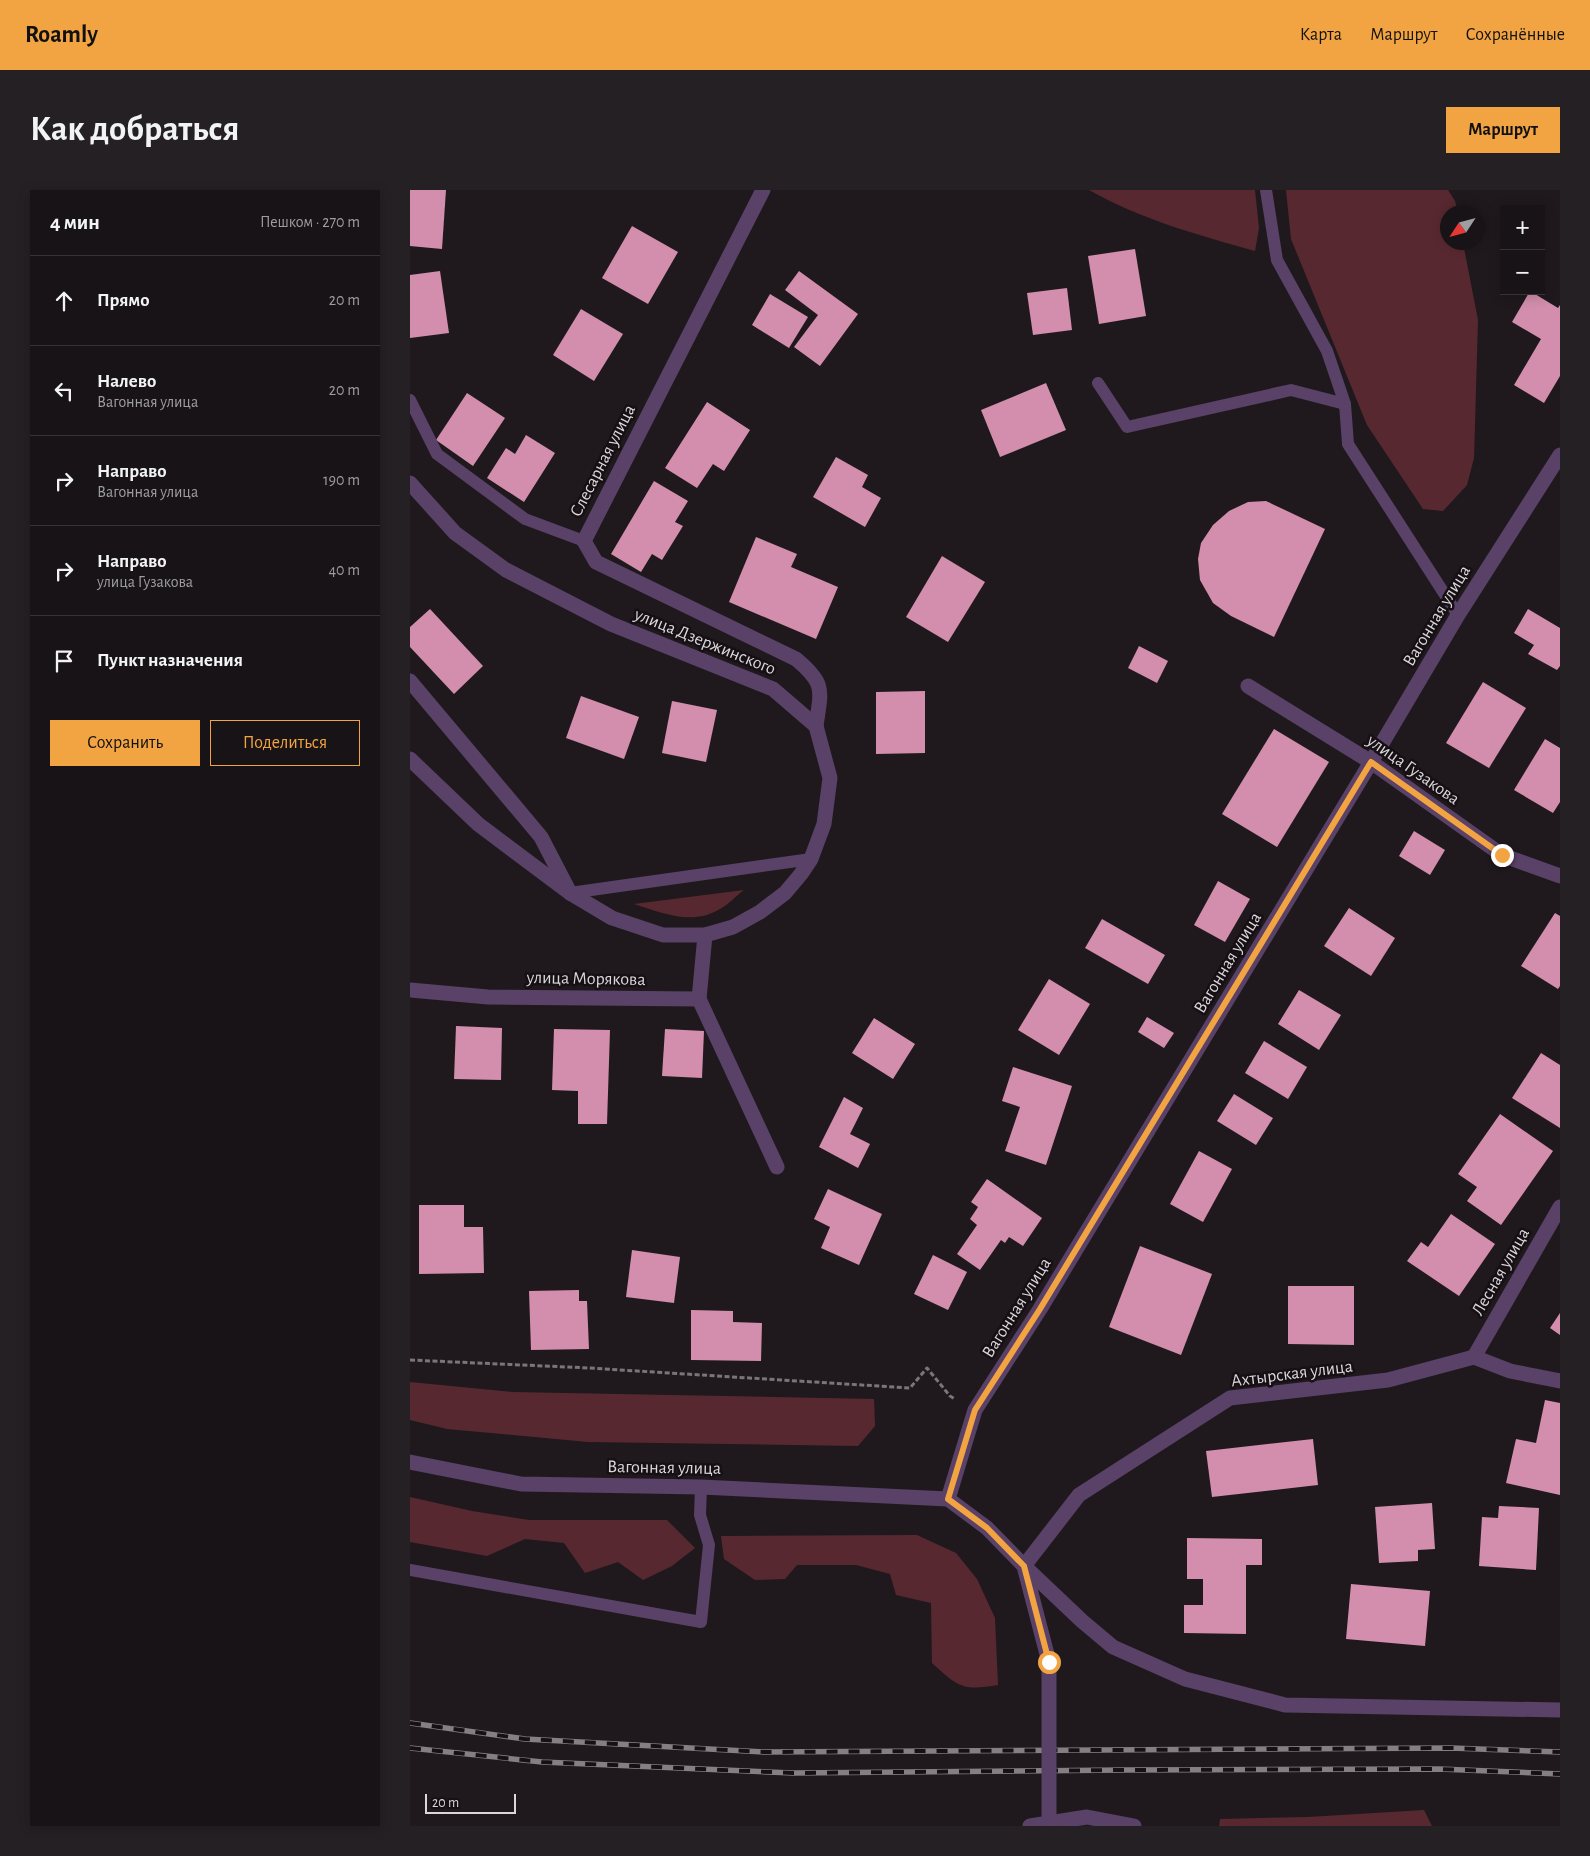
<!DOCTYPE html>
<html lang="ru">
<head>
<meta charset="utf-8">
<style>
	body { margin:0; font-family:"Alegreya Sans",sans-serif; background:#242023; color:#f1f3f6 }
	.controls { position:absolute; right:15px; top:15px; display:grid; overflow:hidden; border-radius:0px; box-shadow:0 2px 12px #0003 }
	.controls button { width:45px; height:45px; display:grid; place-items:center; padding:0; border:0; border-bottom:1px solid #363235; background:#171316; color:#f1f3f6; font:25px sans-serif }
	.compass { position:absolute; left:1030px; top:15px; width:45px; height:45px; border-radius:50%; background:#171316; box-shadow:0 2px 12px #0003; rotate:234deg }
	.scale { position:absolute; left:15px; bottom:12px; width:91px; box-sizing:border-box; padding-left:5px; border:2px solid #dad6d9; border-top:0; font-size:14px; line-height:18px; white-space:nowrap; color:#dad6d9; -webkit-text-stroke:4px #161015; paint-order:stroke }
	.stop { position:absolute; width:15px; height:15px; margin:-11px; border:4px solid #f3a442; border-radius:50%; background:#fff }
	.stop.end { background:#f3a442; border-color:#fff; box-shadow:0 1px 5px #0008 }
	.list { margin:0; padding:0; list-style:none }
	h2 { display:flex; justify-content:space-between; align-items:center; height:65px; margin:0; padding:0 20px; font-size:21px }
	h2 small { font-size:16px; font-weight:400; color:#9e9ea1 }
	.list li { display:grid; grid-template-columns:32px 1fr auto; gap:15px; align-items:center; box-sizing:border-box; height:90px; padding:0 20px; border-top:1px solid #363235 }
	.list b { display:block; font-size:19px; white-space:nowrap }
	.list p { margin:0; font-size:16px; white-space:nowrap; color:#9e9ea1 }
	.list em { font-size:16px; font-style:normal; color:#9e9ea1 }
	.actions { display:flex; gap:10px; padding:15px 20px }
	.actions a { flex:1; padding:11px 0; border:1px solid #f3a442; border-radius:0px; text-align:center; font-size:18px; color:#f3a442 }
	.actions .main { background:#f3a442; color:#111 }
	.icon { flex:none; width:28px; height:28px; fill:none; stroke:currentColor; stroke-width:2; stroke-linecap:round; stroke-linejoin:round }
	.map { position:relative; flex:none; width:1150px; height:1636px; overflow:hidden; border-radius:0px }
	header { display:flex; align-items:center; gap:30px; box-sizing:border-box; height:70px; padding:0 25px; background:#f3a442; color:#111 }
	header strong { font-size:24px }
	nav { display:flex; gap:28px; margin-inline-start:auto; font-size:18px }
	.intro { display:flex; align-items:center; justify-content:space-between; box-sizing:border-box; height:120px; padding:0 30px }
	h1 { margin:0; font-size:35px }
	.button { padding:12px 22px; border-radius:0px; background:#f3a442; color:#111; font-size:18px; font-weight:700 }
	main { display:flex; gap:30px; padding:0 30px }
	aside { flex:1; background:#171316; border-radius:0px; box-shadow:0 2px 12px #0003 }
	.map>svg:first-child { display:block }
	.green { fill:#582830 }
	.building { fill:#d28eac }
	.lines { fill:none; stroke-linecap:round; stroke-linejoin:round }
	.path { stroke:#7a7579; stroke-width:3; stroke-dasharray:5 2.5; stroke-linecap:butt }
	.service { stroke:#594167; stroke-width:12 }
	.minor { stroke:#594167; stroke-width:15 }
	.tertiary { stroke:#594167; stroke-width:15 }
	.rail-casing { stroke:#847f83; stroke-width:5.5 }
	.rail { stroke:#161015; stroke-width:4; stroke-dasharray:11; stroke-linecap:butt }
	.tertiary-bridge { stroke:#594167; stroke-width:15 }
	.route { stroke:#f3a442; stroke-width:6 }
	.labels { text-anchor:middle; dominant-baseline:central; stroke-width:5; stroke-linejoin:round; paint-order:stroke }
	.street-label { font-size:18px; fill:#dad6d9; stroke:#161015 }
</style>
</head>
<body>
<header>
<strong>Roamly</strong>
<nav><a>Карта</a><a>Маршрут</a><a>Сохранённые</a></nav>
</header>
<div class="intro"><h1>Как добраться</h1><a class="button">Маршрут</a></div>
<main>
<aside>
<h2>4 мин<small>Пешком · 270 m</small></h2>
<ul class="list">
<li><svg class="icon" aria-label="ahead" viewBox="0 0 24 24"><path d="M12 20V5M6 11l6-6 6 6"/></svg><div><b>Прямо</b></div><em>20 m</em></li>
<li><svg class="icon" aria-label="left" viewBox="0 0 24 24"><path d="M17 20v-9H6M10 6l-5 5 5 5"/></svg><div><b>Налево</b><p>Вагонная улица</p></div><em>20 m</em></li>
<li><svg class="icon" aria-label="right" viewBox="0 0 24 24"><path d="M7 20v-9h11M14 6l5 5-5 5"/></svg><div><b>Направо</b><p>Вагонная улица</p></div><em>190 m</em></li>
<li><svg class="icon" aria-label="right" viewBox="0 0 24 24"><path d="M7 20v-9h11M14 6l5 5-5 5"/></svg><div><b>Направо</b><p>улица Гузакова</p></div><em>40 m</em></li>
<li><svg class="icon" aria-label="arrive" viewBox="0 0 24 24"><path d="M6 21V4h12l-3 4 3 4H6"/></svg><div><b>Пункт назначения</b></div></li>
</ul>
<div class="actions"><a class="main">Сохранить</a><a>Поделиться</a></div>
</aside>
<div class="map">
<svg width="1150" height="1636" viewBox="0 0 1150 1636">
	<rect width="100%" height="100%" fill="#1f191e"/>
	<g class="green">
		<path d="M679 0H845L849 38 845 61C788 45 730 29 679 0Z"/>
		<polygon points="876,0 1038,0 1045,11 1048,22 1038,22 1038,52 1053,53 1068,130 1064,268 1057,295 1033,321 1013,319 957,235 881,49"/>
		<path d="M334 700C326 706 319 714 310 719 282 736 252 723 224 714Z"/>
		<polygon points="0,1192 102,1202 464,1209 465,1236 448,1256 178,1252 37,1239 0,1230"/>
		<polygon points="0,1307 62,1321 119,1330 257,1330 285,1358 262,1376 233,1390 208,1372 175,1383 154,1353 115,1349 77,1366 0,1352"/>
		<path d="M507 1345 546 1363 567 1389 585 1428 588 1495C553 1501 548 1497 522 1473L521 1413 486 1405 480 1384 446 1375H387L375 1389 345 1390 314 1369 311 1346Z"/>
		<polygon points="1014,1620 1022,1636 809,1636 810,1629 898,1627"/>
	</g>
	<g class="building">
		<polygon points="0,0 36,0 32,59 0,56"/>
		<polygon points="222,36 268,62 238,114 192,88"/>
		<polygon points="725,59 736,126 689,134 678,66"/>
		<polygon points="30,81 39,143 0,148 0,85"/>
		<polygon points="389,81 448,124 410,176 384,157 408,125 375,100"/>
		<polygon points="657,98 662,140 623,145 617,103"/>
		<polygon points="1120,101 1148,118 1150,115 1150,186 1134,213 1104,195 1131,149 1102,132"/>
		<polygon points="360,104 398,127 379,158 342,135"/>
		<polygon points="171,119 213,144 184,191 143,165"/>
		<polygon points="636,193 656,240 590,267 571,220"/>
		<polygon points="57,203 95,228 63,276 26,250"/>
		<polygon points="297,212 340,240 314,281 303,274 287,298 255,278"/>
		<polygon points="116,245 145,263 114,312 77,288 96,258 105,264"/>
		<polygon points="426,267 458,285 452,297 471,308 455,337 403,307"/>
		<polygon points="244,291 278,311 265,332 273,336 252,370 242,364 231,382 201,364"/>
		<polygon points="856,311 915,339 864,447 821,426 803,413 790,390 788,369 791,353 803,335 819,321 838,312"/>
		<polygon points="346,347 387,364 381,377 428,397 406,449 319,412"/>
		<polygon points="532,366 575,392 538,452 496,427"/>
		<polygon points="20,419 73,476 44,504 0,457 0,437"/>
		<polygon points="1118,419 1150,438 1150,476 1147,480 1118,464 1124,455 1104,443"/>
		<polygon points="729,456 758,471 747,493 718,478"/>
		<polygon points="1073,492 1116,518 1079,578 1036,553"/>
		<polygon points="515,501 515,563 466,564 466,502"/>
		<polygon points="171,506 229,527 214,569 156,548"/>
		<polygon points="262,511 307,520 296,572 252,563"/>
		<polygon points="864,539 919,572 867,657 812,624"/>
		<polygon points="1135,549 1150,558 1150,612 1143,623 1104,600"/>
		<polygon points="1004,641 1035,660 1020,685 989,666"/>
		<polygon points="808,691 840,709 815,752 784,735"/>
		<polygon points="939,718 985,748 961,786 914,756"/>
		<polygon points="1145,723 1150,726 1150,796 1148,799 1111,776"/>
		<polygon points="692,729 755,765 738,794 675,758"/>
		<polygon points="639,789 680,814 649,865 608,840"/>
		<polygon points="889,800 931,825 909,860 868,834"/>
		<polygon points="737,827 764,843 754,858 728,842"/>
		<polygon points="464,828 505,854 483,889 442,863"/>
		<polygon points="46,836 92,838 91,890 44,889"/>
		<polygon points="144,839 200,840 197,934 168,934 168,901 142,900"/>
		<polygon points="255,839 294,841 292,888 252,886"/>
		<polygon points="854,851 897,877 878,909 835,883"/>
		<polygon points="1131,863 1150,875 1150,938 1102,908"/>
		<polygon points="603,877 662,896 636,975 595,961 610,917 592,911"/>
		<polygon points="824,904 863,928 846,955 807,931"/>
		<polygon points="434,907 453,918 440,944 460,954 448,978 409,957"/>
		<polygon points="1090,924 1143,961 1091,1035 1057,1011 1067,997 1048,984"/>
		<polygon points="789,961 822,979 793,1032 760,1014"/>
		<polygon points="577,989 632,1028 613,1056 599,1047 595,1053 591,1050 570,1080 547,1064 567,1035 560,1029 568,1017 561,1012"/>
		<polygon points="418,999 472,1024 449,1075 411,1058 420,1037 404,1029"/>
		<polygon points="9,1015 54,1015 54,1037 73,1037 74,1083 9,1084"/>
		<polygon points="1041,1024 1085,1054 1049,1106 997,1071 1011,1052 1018,1057"/>
		<polygon points="730,1056 802,1084 771,1165 699,1137"/>
		<polygon points="222,1060 270,1067 264,1113 216,1107"/>
		<polygon points="523,1065 557,1082 538,1120 504,1104"/>
		<polygon points="878,1096 944,1096 944,1155 878,1154"/>
		<polygon points="169,1100 169,1111 177,1111 179,1159 121,1160 119,1101"/>
		<polygon points="281,1120 323,1121 323,1132 352,1133 351,1171 281,1170"/>
		<polygon points="1150,1123 1150,1145 1140,1138"/>
		<polygon points="1135,1210 1150,1213 1150,1305 1096,1293 1106,1249 1126,1253"/>
		<polygon points="903,1249 908,1295 802,1307 796,1261"/>
		<polygon points="1022,1313 1025,1359 1008,1360 1008,1371 969,1373 965,1317"/>
		<polygon points="1089,1316 1129,1318 1126,1380 1069,1376 1072,1327 1088,1328"/>
		<polygon points="777,1348 852,1349 852,1375 836,1375 836,1444 774,1443 774,1415 793,1415 793,1389 777,1389"/>
		<polygon points="941,1394 1020,1401 1015,1456 936,1449"/>
	</g>
	<g class="lines">
		<polyline class="path" points="0,1170 179,1178 500,1198 517,1178 540,1206 545,1209"/>
		<g class="service">
			<polyline points="856,0 867,70 917,161 935,214 938,254 1048,425"/>
			<polyline points="688,193 717,237 881,200 935,214"/>
			<polyline points="0,210 27,264 115,329 174,351"/>
			<polyline points="160,703 401,669"/>
			<polyline points="0,1380 291,1432 299,1355 290,1325 291,1297"/>
		</g>
		<g class="minor">
			<path d="M353 0 174 351 186 372 386 469C416 494 411 500 406 536"/>
			<polyline points="0,491 131,647 160,703"/>
			<polyline points="838,496 961,572 1092,665 1150,686"/>
			<polyline points="0,800 78,807 289,809 295,745"/>
			<polyline points="289,809 367,977"/>
			<polyline points="1064,1167 1150,1017"/>
			<polyline points="1150,1191 1100,1181 1064,1167 978,1190 820,1208 669,1305 614,1376 672,1431 703,1457 775,1489 875,1515 1150,1520"/>
			<polyline points="538,1309 565,1220 630,1119 961,572 1048,425 1150,265"/>
			<polyline points="620,1636 677,1627 724,1636"/>
		</g>
		<g class="tertiary">
			<polyline points="0,293 45,343 96,380 201,434 363,499 406,536 420,588 414,634 401,669 391,684 375,703 350,722 323,737 295,745 253,745 202,728 160,703 68,634 0,569"/>
			<polyline points="0,1272 111,1294 291,1297 538,1309 577,1338 614,1376 639,1472"/>
		</g>
		<g class="rail-casing">
			<g id="rail">
				<polyline points="0,1533 115,1549 354,1562 1041,1558 1150,1562"/>
				<polyline points="0,1558 132,1572 383,1583 715,1580 1029,1579 1150,1584"/>
			</g>
		</g>
		<use href="#rail" class="rail"/>
		<polyline class="tertiary-bridge" points="639,1636 639,1472"/>
	</g>
	<g class="lines">
		<polyline class="route" points="639,1472 614,1376 577,1338 538,1309 565,1220 630,1119 961,572 1092,665"/>
	</g>
	<g class="labels">
		<g class="street-label">
			<text transform="translate(193 271) rotate(-63)">Слесарная улица</text>
			<text transform="translate(1027 426) rotate(-59)">Вагонная улица</text>
			<text transform="translate(295 452) rotate(22)">улица Дзержинского</text>
			<text transform="translate(1003 580) rotate(35)">улица Гузакова</text>
			<text transform="translate(818 773) rotate(-59)">Вагонная улица</text>
			<text transform="translate(176 789) rotate(1)">улица Морякова</text>
			<text transform="translate(1091 1082) rotate(-60)">Лесная улица</text>
			<text transform="translate(607 1118) rotate(-58)">Вагонная улица</text>
			<text transform="translate(882 1184) rotate(-7)">Ахтырская улица</text>
			<text transform="translate(254 1278) rotate(1)">Вагонная улица</text>
		</g>
	</g>
</svg>
<div class="controls">
<button>+</button>
<button>−</button>
</div>
<svg class="compass" viewBox="-18 -18 36 36"><path d="M0-13l5 13h-10z" fill="#e53935"/><path d="M0 13l5-13h-10z" fill="#9e9ea1"/></svg>
<div class="scale">20 m</div>
<div class="stop" style="left:639px;top:1472px"></div>
<div class="stop end" style="left:1092px;top:665px"></div>
</div>
</main>
</body>
</html>
